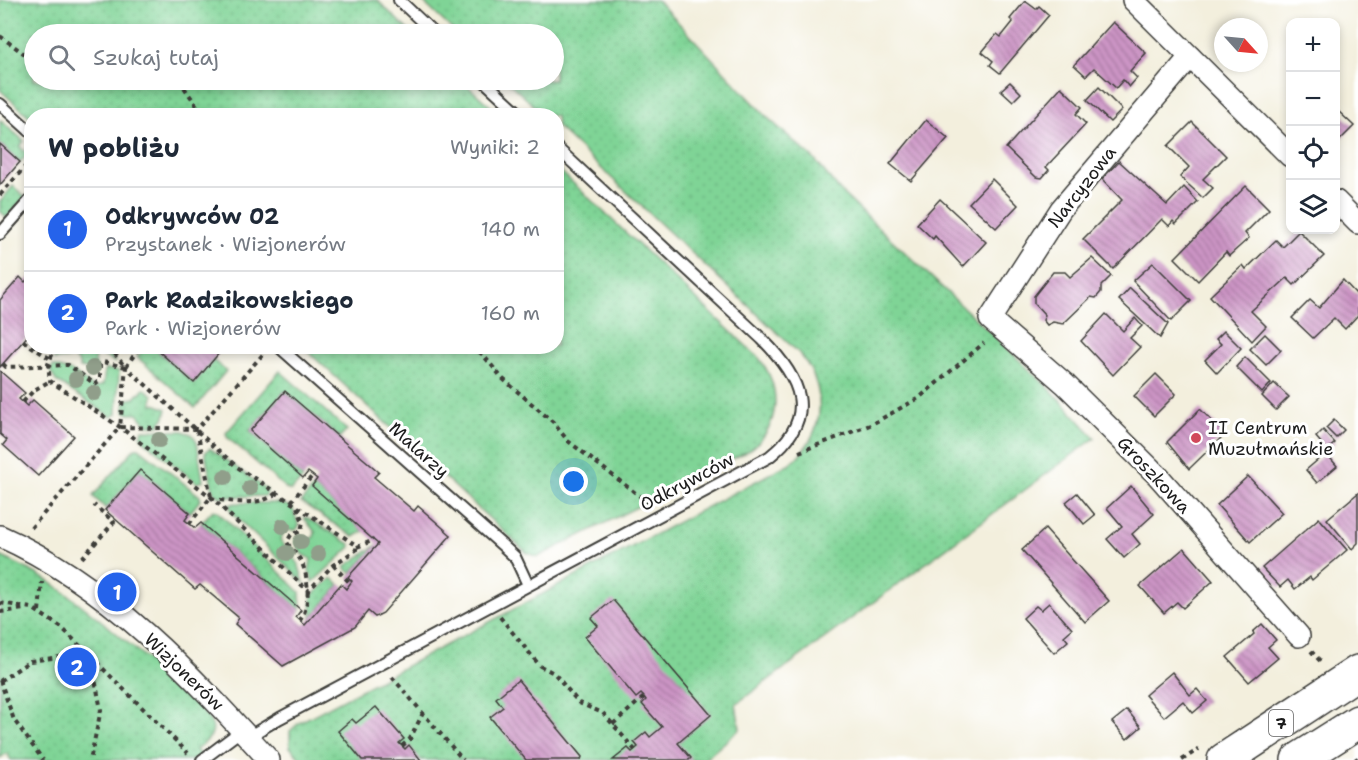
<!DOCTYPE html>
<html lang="pl">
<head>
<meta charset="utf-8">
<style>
	body { margin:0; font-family:"Shantell Sans",sans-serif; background:#f6f6f7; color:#1f2937 }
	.controls { position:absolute; right:18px; top:18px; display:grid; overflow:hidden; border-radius:12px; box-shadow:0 3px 9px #0003 }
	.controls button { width:54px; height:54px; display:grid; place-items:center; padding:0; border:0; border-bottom:2px solid #e0e1e3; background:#fff; color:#1f2937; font:30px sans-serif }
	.compass { position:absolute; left:1214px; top:18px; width:54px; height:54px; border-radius:50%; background:#fff; box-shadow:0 3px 9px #0003; rotate:117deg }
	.you { position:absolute; left:574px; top:482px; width:21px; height:21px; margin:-15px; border:4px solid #fff; border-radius:50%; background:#1a73e8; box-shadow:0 0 0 9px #1a73e833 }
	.badge { display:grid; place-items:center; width:39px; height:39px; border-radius:50%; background:#2563eb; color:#fff; font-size:20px; font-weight:700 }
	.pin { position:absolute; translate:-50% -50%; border:3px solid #fff; box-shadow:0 2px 6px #0006 }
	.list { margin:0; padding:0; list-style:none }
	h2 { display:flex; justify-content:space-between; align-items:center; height:78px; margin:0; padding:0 24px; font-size:26px }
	h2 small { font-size:20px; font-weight:400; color:#747a83 }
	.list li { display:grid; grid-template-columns:39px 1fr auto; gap:18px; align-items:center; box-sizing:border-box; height:84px; padding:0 24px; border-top:2px solid #e0e1e3 }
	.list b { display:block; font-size:22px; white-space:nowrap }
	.list p { margin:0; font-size:20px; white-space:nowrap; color:#747a83 }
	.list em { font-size:20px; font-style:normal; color:#747a83 }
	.icon { flex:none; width:33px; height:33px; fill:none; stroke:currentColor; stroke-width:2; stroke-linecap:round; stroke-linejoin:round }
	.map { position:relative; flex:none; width:1358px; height:760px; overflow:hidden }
	.search { position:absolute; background:#fff; box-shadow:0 3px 9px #0003; left:24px; top:24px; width:540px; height:66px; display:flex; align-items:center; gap:15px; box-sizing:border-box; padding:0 21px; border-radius:33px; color:#747a83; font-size:22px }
	.panel { position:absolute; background:#fff; box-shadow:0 3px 9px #0003; left:24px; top:108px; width:540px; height:246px; border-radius:24px }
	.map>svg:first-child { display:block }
	.grass { fill:url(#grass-dots); stroke:#4e7859; stroke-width:1.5 }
	.garden { fill:#7fd496; stroke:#4e7859; stroke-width:1.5 }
	.building { fill:url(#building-back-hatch) }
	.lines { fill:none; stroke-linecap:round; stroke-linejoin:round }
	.lane-casing { stroke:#3c3c39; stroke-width:14 }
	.street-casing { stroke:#3c3c39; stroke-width:24 }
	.primary-casing { stroke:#3c3c39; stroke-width:36 }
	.path { stroke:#3c3c39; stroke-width:4; stroke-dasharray:4.5 4.5; stroke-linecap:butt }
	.lane { stroke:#fff; stroke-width:10 }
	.street { stroke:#fff; stroke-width:21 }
	.primary { stroke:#fff; stroke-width:33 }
	.tree { fill:#909e8a }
	.poi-dot { fill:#d1495b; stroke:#fff; stroke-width:2 }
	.labels { text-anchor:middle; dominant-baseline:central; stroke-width:6; stroke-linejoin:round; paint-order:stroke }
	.shield { fill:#fff; stroke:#606060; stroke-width:1.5 }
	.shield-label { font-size:16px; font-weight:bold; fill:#1c1c1c }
	.street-label { font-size:18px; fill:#1c1c1c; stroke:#fff }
	.poi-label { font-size:18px; fill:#1c1c1c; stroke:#fff; text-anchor:start }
</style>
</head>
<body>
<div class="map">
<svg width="1358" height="760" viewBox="0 0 1358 760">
	<defs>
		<pattern id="grass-dots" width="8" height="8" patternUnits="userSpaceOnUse" patternTransform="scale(1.5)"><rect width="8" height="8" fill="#7fd496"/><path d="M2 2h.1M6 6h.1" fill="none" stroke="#6db581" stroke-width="1.8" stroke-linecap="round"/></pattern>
		<pattern id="building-back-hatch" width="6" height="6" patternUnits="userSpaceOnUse" patternTransform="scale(1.5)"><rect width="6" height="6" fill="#cc94c5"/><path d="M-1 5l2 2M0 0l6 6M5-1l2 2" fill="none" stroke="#a5789f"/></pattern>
	</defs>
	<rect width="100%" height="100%" fill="#fff"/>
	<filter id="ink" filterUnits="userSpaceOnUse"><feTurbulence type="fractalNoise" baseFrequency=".0167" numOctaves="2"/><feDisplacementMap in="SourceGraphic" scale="12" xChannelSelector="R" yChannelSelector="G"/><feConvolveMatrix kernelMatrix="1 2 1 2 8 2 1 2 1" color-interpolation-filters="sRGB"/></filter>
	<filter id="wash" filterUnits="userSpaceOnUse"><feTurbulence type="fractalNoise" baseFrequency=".008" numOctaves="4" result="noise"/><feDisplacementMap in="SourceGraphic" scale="24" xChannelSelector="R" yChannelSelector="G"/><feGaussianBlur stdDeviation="1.35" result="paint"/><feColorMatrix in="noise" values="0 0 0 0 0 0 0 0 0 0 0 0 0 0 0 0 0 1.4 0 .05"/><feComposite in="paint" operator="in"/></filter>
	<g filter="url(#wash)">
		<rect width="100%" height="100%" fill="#f3efdd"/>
		<g class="grass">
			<polygon points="0,0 377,0 412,34 34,34 34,80 461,80 500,115 32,116 31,118 0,90"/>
			<path d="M421 0H657L768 118 814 159 842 193 1052 391 1095 438 736 704 740 729 704 760H301L290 747V731L300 722 792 462C826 432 828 389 800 354L557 127 556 116 544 115 506 80H554V34H457Z"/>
			<polygon points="0,120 24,141 20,147 28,154 20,162 0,144"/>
			<path d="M557 168 759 358C782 388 781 425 750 450L538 557 527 553 303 347 556 346Z"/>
			<polygon points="13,186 25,197 7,218 0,211 0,202"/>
			<polygon points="146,347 153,347 194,383 213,360 226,371 195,408 137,357"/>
			<polygon points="280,371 347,430 340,438 285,391 250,431 303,478 292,490 288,490 227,437 226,433"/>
			<polygon points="144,388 153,395 152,403 167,409 165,417 159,425 147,425 138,414 129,414 124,411 125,400 135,398"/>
			<polygon points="135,448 139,448 200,496 200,500 190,513 140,470 106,509 93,496"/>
			<polygon points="210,448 267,490 266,496 221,497 214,494 205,453"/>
			<polygon points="314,487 364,531 354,537 301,502"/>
			<polygon points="213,510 217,511 300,592 301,610 201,523"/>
			<polygon points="377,545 351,573 346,569 346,566"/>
			<path d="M0 556C18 564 37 573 53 584 79 602 204 701 212 725 216 736 203 744 196 750L204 760H11L7 753 0 758Z"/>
			<polygon points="332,578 340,585 311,618 312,595"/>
		</g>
		<g class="garden">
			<polygon points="59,347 105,347 116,363 102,355 96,354 94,361 98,370 90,373 86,369 80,368 78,361 73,358 54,360"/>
			<polygon points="53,366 73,372 94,388 103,385 105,369 119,371 117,414 111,417 56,381 50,371"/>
			<polygon points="143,430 183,431 193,435 197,442 203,481 197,483 145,442 140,435"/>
			<polygon points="235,503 279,503 292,507 299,526 296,530 285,530 280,540 298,563 304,583 231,512 229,505"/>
			<polygon points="306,517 350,544 351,547 313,582 309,571 311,559 301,553 295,541 298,536 308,540 314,537 315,532 304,518"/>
		</g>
		<g id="blocks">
			<g class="building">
				<polygon points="1025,1 1036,9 1039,6 1049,15 1000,73 990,65 993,61 982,52 997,34 1001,37 1013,22 1010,19"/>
				<polygon points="1113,22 1146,53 1130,71 1137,78 1129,87 1123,80 1116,88 1094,68 1086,76 1074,65"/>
				<polygon points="1010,82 1021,93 1013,101 1001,90"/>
				<polygon points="1061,87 1082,107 1076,114 1086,124 1046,167 1049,170 1042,178 1036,177 1006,148"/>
				<polygon points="1099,87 1122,110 1110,122 1087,100"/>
				<polygon points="1337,110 1354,126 1339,141 1336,138"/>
				<polygon points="926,120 948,138 911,181 890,164"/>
				<polygon points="1192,122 1226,156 1203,179 1213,188 1203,198 1180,177 1189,167 1168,146"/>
				<polygon points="0,144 20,162 0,185"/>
				<polygon points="1119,161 1167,205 1184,187 1198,202 1176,224 1173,221 1169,226 1162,219 1113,269 1083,239 1122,200 1102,179"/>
				<polygon points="992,179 1018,205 996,228 969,203"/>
				<polygon points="1246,186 1269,209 1245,233 1249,238 1229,256 1226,252 1198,281 1175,258"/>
				<polygon points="940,199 986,242 963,267 935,236 933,239 917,224"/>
				<polygon points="1299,231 1324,256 1294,285 1287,278 1251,311 1266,326 1252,341 1210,296 1243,265 1246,269 1276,240 1283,247"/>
				<polygon points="1092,258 1111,276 1101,286 1101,292 1096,298 1091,297 1063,324 1053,322 1047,325 1043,320 1045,315 1034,303 1034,296 1053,272 1065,272 1070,277"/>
				<polygon points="1153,263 1191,301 1171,321 1133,281"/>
				<polygon points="32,275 32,331 0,367 0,300 20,277 25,282"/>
				<polygon points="1343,280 1356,294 1358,292 1358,315 1345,329 1334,318 1313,338 1292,318 1310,300 1319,308"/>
				<polygon points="1130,288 1168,324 1160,338 1119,300"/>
				<polygon points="1106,314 1123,331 1135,318 1142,326 1130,338 1140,347 1113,375 1081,341"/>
				<polygon points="1224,331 1241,348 1217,373 1205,360 1221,344 1216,339"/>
				<polygon points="1265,334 1281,350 1266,365 1250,349"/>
				<polygon points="153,346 225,346 194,383"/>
				<polygon points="1245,357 1271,383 1262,393 1236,367"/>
				<polygon points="0,371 25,393 19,399 27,406 33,400 74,436 38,476 3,445 7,440 0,434"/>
				<polygon points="1156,374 1176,394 1154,416 1134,396"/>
				<polygon points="1274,383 1289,397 1276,410 1262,396"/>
				<polygon points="285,391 379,472 374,477 414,511 418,506 451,535 383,613 375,617 368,611 355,627 283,666 235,624 239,618 200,585 195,589 105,510 140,470 190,513 185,520 195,528 201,523 301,610 296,617 305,625 341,584 346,589 352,581 348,577 378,544 312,486 317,479 308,472 303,478 250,431"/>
				<polygon points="1200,409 1225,434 1189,469 1167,442"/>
				<polygon points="1334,420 1344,430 1336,438 1326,428"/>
				<polygon points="1323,430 1335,443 1327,450 1316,437"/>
				<polygon points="1326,453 1337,466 1317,483 1306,470"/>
				<polygon points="1248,476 1282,513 1250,542 1217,505"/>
				<polygon points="1131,486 1154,514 1132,534 1140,544 1124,558 1107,539 1122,526 1107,508"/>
				<polygon points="1077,493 1095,515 1084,524 1066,502"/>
				<polygon points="1358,493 1358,543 1352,549 1327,519"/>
				<polygon points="1319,518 1347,550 1312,580 1310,577 1295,589 1288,580 1280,587 1262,568"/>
				<polygon points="1045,529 1109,601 1085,622 1022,550"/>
				<polygon points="1184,548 1213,581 1183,608 1177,602 1164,613 1140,586"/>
				<polygon points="613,600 711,715 678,743 691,758 689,760 613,760 628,748 632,752 638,747 634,742 646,732 650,737 662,727 642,704 646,700 644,697 641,694 636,698 585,637 598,626 591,618"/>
				<polygon points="1049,603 1072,629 1064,636 1068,641 1054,653 1023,618 1036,606 1041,610"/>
				<polygon points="1262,624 1276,640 1268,647 1278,658 1249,682 1227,657 1254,634 1253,632"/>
				<polygon points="1172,672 1190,695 1197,689 1207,701 1193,713 1183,701 1164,717 1145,695"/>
				<polygon points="518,680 582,757 581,760 526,760 490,717 503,707 496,698"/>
				<polygon points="376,707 404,739 399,743 405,749 409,745 421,760 362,760 338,731 352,719 356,723"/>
				<polygon points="1127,710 1141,727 1127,739 1112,722"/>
			</g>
		</g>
	</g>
	<g filter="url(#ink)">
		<use href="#blocks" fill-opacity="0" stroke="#3c3c39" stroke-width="1.5"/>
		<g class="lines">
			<g class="lane-casing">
				<g id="lane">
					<polyline points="399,0 435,34"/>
					<polyline points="483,80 522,116"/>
					<polyline points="0,104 32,133"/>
					<polyline points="0,234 32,198"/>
					<polyline points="278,346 502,545 515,557 528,585"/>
					<path d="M248 737 280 718 769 457C820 417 801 378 762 339L556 147"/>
					<polyline points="202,760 242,730"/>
				</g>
			</g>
			<g class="street-casing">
				<g id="street">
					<polyline points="1133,0 1290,156"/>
					<polyline points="1190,57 1061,209 990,319 1065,384 1158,476 1299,636"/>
					<polyline points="1336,201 1358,223"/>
					<path d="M0 536C108 584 191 674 269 760"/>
				</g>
			</g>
			<g class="primary-casing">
				<g id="primary">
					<polyline points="1224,760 1358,672"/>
					<polyline points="1298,760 1358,722"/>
				</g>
			</g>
			<g class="path">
				<polyline points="0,36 34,61"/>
				<polyline points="179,80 204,116"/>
				<polyline points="0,195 32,159"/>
				<polyline points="23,341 49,358"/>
				<polyline points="56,346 48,364 50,381 120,427 211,497 308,591 333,565 356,550 356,545 237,467 126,367 120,427"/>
				<polyline points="109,346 125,367"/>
				<polyline points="472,346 483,355 503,379 553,422 568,441 650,504"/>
				<polyline points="3,364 6,367 68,365 95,384 100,380 100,365 103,362 126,367"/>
				<polyline points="126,367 140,346"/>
				<polyline points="23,402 34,390 50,381"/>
				<polyline points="197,430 211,497"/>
				<polyline points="799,452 870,425 919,398 984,343"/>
				<path d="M211 498C229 502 262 507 276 493"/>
				<polyline points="291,502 313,475"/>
				<path d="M297 507 303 522 301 531 291 535 287 542C291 549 297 554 301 561 309 577 311 606 300 620"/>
				<polyline points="189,524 211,497"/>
				<polyline points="31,528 120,427 197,429 265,352"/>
				<polyline points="357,547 374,540"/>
				<polyline points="82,558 114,522 94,505"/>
				<polyline points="333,565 350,583"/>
				<polyline points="0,603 32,608 62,628 188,753"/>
				<polyline points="39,611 42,582"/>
				<polyline points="0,612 25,609"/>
				<polyline points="500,617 540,666 554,673 579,703 603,713 635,750"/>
				<polyline points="1311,651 1322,663"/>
				<polyline points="392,677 463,760"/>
				<polyline points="0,680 14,720 43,760"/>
				<polyline points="0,681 30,661 90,653 101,710 90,760"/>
				<polyline points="613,724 644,697"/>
				<polyline points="402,746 410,739 423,713"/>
				<polyline points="1182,760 1199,749"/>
				<polyline points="1355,760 1358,758"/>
			</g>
			<use href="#lane" class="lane"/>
			<use href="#street" class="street"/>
			<use href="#primary" class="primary"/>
		</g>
		<g class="tree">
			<circle cx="93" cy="368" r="8"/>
			<circle cx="76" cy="379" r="8"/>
			<circle cx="94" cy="393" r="8"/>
			<circle cx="159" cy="440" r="8"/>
			<circle cx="225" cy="477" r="8"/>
			<circle cx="250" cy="488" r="8"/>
			<circle cx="283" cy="526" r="8"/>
			<circle cx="301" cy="542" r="8"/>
			<circle cx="287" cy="553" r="8"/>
			<circle cx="318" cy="554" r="8"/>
		</g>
	</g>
	<circle class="poi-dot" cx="1196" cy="438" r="6"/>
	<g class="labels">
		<rect class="shield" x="1269" y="710" width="24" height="26" rx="4.5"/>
		<g class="shield-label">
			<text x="1281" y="723">7</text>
		</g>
		<g class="street-label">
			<text transform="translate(1082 187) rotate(-52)">Narcyzowa</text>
			<text transform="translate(419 450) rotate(42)">Malarzy</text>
			<text transform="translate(1154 475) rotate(47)">Groszkowa</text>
			<text transform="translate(687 482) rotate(-28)">Odkrywców</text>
			<text transform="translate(184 672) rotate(44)">Wizjonerów</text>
		</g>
		<g class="poi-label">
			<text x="1208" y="428">II Centrum<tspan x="1208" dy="21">Muzułmańskie</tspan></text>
		</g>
	</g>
</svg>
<div class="controls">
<button>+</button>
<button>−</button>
<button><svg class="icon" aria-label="locate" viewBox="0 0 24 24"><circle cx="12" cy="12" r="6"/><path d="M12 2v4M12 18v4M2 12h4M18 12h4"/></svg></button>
<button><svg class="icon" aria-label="layers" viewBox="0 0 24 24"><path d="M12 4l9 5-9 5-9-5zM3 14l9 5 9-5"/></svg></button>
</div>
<svg class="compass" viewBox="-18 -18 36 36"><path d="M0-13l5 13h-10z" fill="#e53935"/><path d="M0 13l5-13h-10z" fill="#747a83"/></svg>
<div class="you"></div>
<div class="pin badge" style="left:117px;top:592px">1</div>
<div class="pin badge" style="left:77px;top:667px">2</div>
<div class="search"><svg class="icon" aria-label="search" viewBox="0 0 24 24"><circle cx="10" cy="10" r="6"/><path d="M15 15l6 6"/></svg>Szukaj tutaj</div>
<section class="panel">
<h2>W pobliżu<small>Wyniki: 2</small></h2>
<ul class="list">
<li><span class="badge">1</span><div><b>Odkrywców 02</b><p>Przystanek · Wizjonerów</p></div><em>140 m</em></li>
<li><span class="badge">2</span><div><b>Park Radzikowskiego</b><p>Park · Wizjonerów</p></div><em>160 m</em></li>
</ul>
</section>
</div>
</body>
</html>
